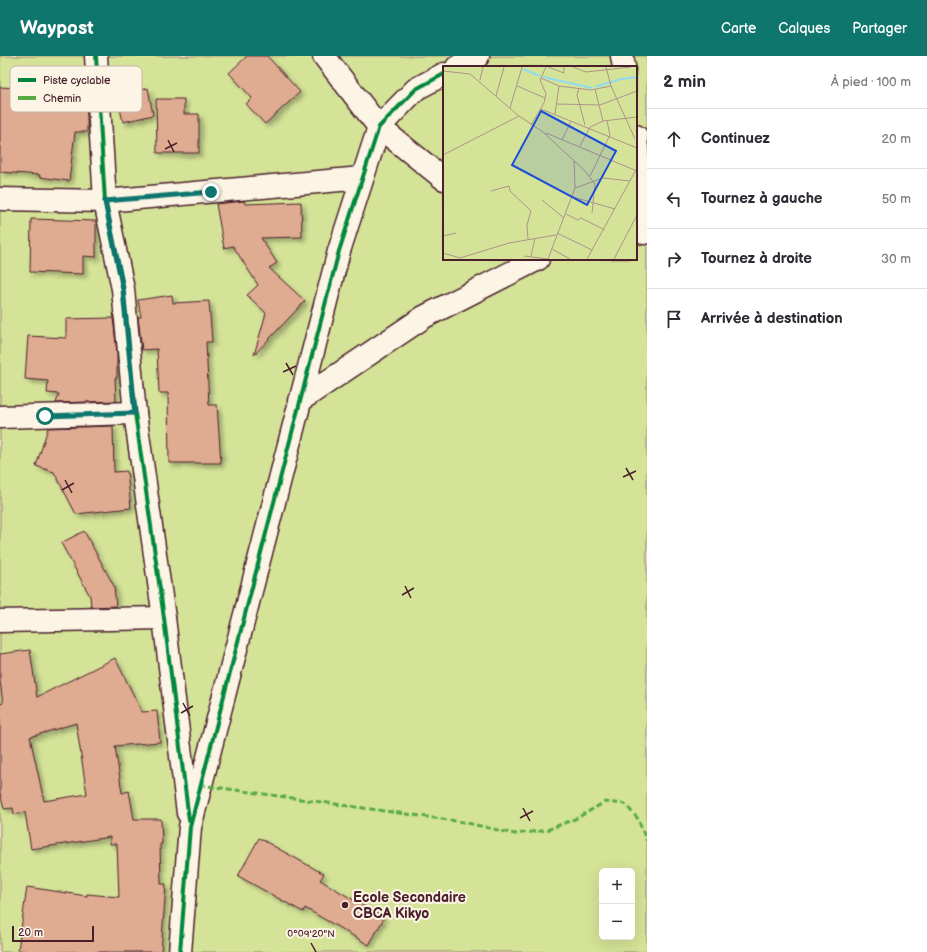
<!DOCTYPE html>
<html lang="fr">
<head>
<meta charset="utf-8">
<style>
	body { margin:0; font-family:"Balsamiq Sans",sans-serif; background:#f2f2f3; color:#2b2b33 }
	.controls { position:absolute; right:12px; bottom:12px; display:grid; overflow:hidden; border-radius:6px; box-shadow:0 4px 16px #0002 }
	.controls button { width:36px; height:36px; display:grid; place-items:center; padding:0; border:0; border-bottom:1px solid #e1e1e2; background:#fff; color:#2b2b33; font:20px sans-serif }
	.scale { position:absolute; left:12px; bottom:10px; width:82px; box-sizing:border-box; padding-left:4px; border:2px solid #4a1f2b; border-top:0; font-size:11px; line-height:14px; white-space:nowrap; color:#4a1f2b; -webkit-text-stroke:3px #fcf5e5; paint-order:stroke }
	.stop { position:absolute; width:12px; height:12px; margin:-9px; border:3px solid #0f766e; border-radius:50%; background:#fff }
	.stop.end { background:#0f766e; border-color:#fff; box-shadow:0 1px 4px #0008 }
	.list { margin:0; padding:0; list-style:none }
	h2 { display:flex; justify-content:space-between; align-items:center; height:52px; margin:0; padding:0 16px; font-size:17px }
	h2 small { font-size:13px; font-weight:400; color:#7c7c81 }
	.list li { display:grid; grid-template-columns:26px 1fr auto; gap:12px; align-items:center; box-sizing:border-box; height:60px; padding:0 16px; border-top:1px solid #e1e1e2 }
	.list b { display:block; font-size:15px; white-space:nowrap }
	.list em { font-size:13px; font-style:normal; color:#7c7c81 }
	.icon { flex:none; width:22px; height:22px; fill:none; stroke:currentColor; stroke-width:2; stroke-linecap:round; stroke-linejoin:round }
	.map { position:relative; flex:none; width:647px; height:896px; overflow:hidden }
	header { display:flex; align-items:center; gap:24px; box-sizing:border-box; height:56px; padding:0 20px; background:#0f766e; color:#fff }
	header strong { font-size:19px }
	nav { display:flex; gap:22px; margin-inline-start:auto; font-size:14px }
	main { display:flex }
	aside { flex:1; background:#fff }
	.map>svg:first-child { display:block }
	.green { fill:#d4e397; stroke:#8f8161; fill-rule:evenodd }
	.building { fill:#dfac92; stroke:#4a1f2b; fill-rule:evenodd; filter:url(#shadow) }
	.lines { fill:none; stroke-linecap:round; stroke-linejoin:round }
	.minor-casing { stroke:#4a1f2b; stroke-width:25 }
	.minor { stroke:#fcf5e5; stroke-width:22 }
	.quiet { stroke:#57aa44; stroke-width:3; stroke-dasharray:6 3; stroke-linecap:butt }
	.cycleway-casing { stroke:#fcf5e5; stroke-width:6 }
	.cycleway { stroke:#00873e; stroke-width:4 }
	.route { stroke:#0f766e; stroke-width:5 }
	.ticks { fill:none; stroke:#4a1f2b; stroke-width:1.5 }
	.poi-dot { fill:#4a1f2b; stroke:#fcf5e5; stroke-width:1.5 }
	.labels { text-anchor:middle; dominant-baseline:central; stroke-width:4; stroke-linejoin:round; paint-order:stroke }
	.poi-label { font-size:14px; font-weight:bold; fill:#4a1f2b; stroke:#fcf5e5; text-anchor:start }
	.inset-river { fill:none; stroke:#8fdcef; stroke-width:2 }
	.inset-road { fill:none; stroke:#af928c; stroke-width:1 }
	.view { fill:#1d4ed8; fill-opacity:0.15; stroke:#1d4ed8; stroke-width:2 }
	.inset-edge { fill:none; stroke:#4a1f2b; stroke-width:2 }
	.key { fill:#fcf5e5; stroke:#c7b5ad; stroke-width:1 }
	.key-label { font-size:11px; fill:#4a1f2b }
	.ticks-label { font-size:10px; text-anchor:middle; fill:#4a1f2b; stroke:#fcf5e5; stroke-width:4; stroke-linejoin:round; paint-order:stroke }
</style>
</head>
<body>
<header>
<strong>Waypost</strong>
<nav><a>Carte</a><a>Calques</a><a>Partager</a></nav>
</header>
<main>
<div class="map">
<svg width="647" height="896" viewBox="0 0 647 896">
	<defs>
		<filter id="shadow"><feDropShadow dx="3.5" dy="3.5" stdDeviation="2" flood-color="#0004"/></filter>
	</defs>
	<rect width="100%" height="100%" fill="#f3dfcc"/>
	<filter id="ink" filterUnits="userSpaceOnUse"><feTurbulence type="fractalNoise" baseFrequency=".025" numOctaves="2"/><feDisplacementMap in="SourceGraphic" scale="8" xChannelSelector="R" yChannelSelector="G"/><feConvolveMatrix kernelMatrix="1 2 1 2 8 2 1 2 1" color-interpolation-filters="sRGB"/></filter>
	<g filter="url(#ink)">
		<path class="green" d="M0 0H647V896H0ZM444 11H636V203H444ZM602 815H632V881H602Z"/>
		<g class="building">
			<polygon points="247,0 267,0 300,36 265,68 246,48 252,42 229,17"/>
			<polygon points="35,26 85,28 85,46 86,46 87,63 87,76 75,76 69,125 39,121 40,119 0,116 0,31 34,33"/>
			<polygon points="148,32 153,59 123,66 117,39"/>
			<polygon points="156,43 184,43 184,58 199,58 199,97 157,97"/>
			<polygon points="244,145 245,148 301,146 302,181 261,182 277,207 269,212 305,245 254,299 266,257 247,239 258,229 233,190 224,192 216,148"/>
			<polygon points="31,163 96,165 96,201 83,200 83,218 30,216"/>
			<polygon points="172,239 173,247 209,245 212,286 206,286 209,349 217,349 221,407 169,407 168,337 159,337 157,293 142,294 138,261 141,261 138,244"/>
			<polygon points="113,262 117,297 117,322 115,322 116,345 56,347 59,338 47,337 48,325 25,323 28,280 66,282 66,263"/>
			<polygon points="113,370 114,416 127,415 131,452 76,458 54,416 36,410 48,372"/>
			<polygon points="84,475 114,530 116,550 91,551 90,540 61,487"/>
			<path d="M30 594 37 641 115 602 142 656 157 655 160 686 115 690 122 737 129 735 134 763H161L162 788H160L161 828H166L161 896H30L18 894 27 831 87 840V838L119 841 117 788H110V781L31 793 25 756 14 758 13 752 4 753 0 737V648L3 647 0 625V598ZM76 667 87 738 44 745 30 681Z"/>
			<polygon points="259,782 324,818 320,824 384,862 369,889 305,852 303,856 238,820"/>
		</g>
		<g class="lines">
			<g class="minor-casing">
				<g id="minor">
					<polyline points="96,0 105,145 123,233 135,357 164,562 188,757"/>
					<polyline points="324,0 379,71 444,123"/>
					<polyline points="622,0 624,11"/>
					<polyline points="457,11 478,0"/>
					<polyline points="636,80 644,177"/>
					<polyline points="0,143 105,145 362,122"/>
					<polyline points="299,345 424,261 538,203"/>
					<polyline points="0,361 135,357"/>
					<polyline points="0,565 164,562"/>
					<polyline points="180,896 190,771 339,195 379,71 416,33 444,18"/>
				</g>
			</g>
			<use href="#minor" class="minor"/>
			<polyline class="quiet" points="200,729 463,766 515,778 547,774 577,762 605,746 625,748 638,763 647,786"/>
			<g class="cycleway-casing">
				<g id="cycleway">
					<polyline points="96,0 105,145 123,233 135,357 164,562 189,764"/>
					<polyline points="180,896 190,771 339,195 379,71 416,33 444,18"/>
				</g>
			</g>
			<use href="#cycleway" class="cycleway"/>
		</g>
	</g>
	<g class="lines" filter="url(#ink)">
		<polyline class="route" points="45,360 135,357 123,233 105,145 211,136"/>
	</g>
	<path class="ticks" d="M168 84 174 96M165 93 177 87M286 307 293 319M283 316 296 310M626 412 633 424M623 421 636 415M65 424 72 437M62 434 74 427M405 530 411 542M402 539 414 532M183 647 190 660M181 657 193 650M523 752 530 765M520 762 533 755M311 887 316 896"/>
	<circle class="poi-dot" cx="345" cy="849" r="4"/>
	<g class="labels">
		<g class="poi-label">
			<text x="353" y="841">Ecole Secondaire<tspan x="353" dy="16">CBCA Kikyo</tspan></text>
		</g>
	</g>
	<g transform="translate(443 10)">
		<rect width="194" height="194" fill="#f3dfcc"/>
		<path d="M0 1H194V193H0Z" fill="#d4e397"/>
		<path class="inset-river" d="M80 3 97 10M100 11 149 22M152 21 178 13 194 11"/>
		<path class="inset-road" d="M105 1 121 7V1M130 1 143 6 188 1M163 1 168 20 192 73M0 5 27 8 76 50 100 66 142 105 152 118 149 147M98 12 116 20 148 24 168 20M37 14 40 1M74 20 102 32M136 22 134 29 142 59M152 23 160 55M53 30 61 1M114 38 157 39 194 25M67 42 79 1M98 43 194 82M112 48 116 20M88 59 101 37 103 28 97 14 103 1M103 67 194 105M119 74 128 55M137 80 147 61 160 55 194 51M0 89 76 50M147 110 167 69 164 55M132 122 160 112 187 115M48 125 66 120 67 125 88 145 84 159 85 173M130 131 172 143M99 134 121 152M123 148 135 154 138 152 162 164M114 167 149 184M0 170 13 167M109 183 127 193M0 187 17 192 66 177 113 169M81 190 105 193M88 190 92 172M105 193 132 122 131 95M144 193 194 102M171 193 194 149"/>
		<path class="view" d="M98 45 173 85 144 139 69 99Z"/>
		<rect width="194" height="194" class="inset-edge"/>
	</g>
	<rect x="10" y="10" width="132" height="46" rx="6" class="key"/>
	<rect x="18" y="22" width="18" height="4" fill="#00873e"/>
	<rect x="18" y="40" width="18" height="4" fill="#57aa44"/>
	<g class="key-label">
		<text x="43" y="28">Piste cyclable</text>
		<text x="43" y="46">Chemin</text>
	</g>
	<g class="ticks-label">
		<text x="311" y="881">0°09'20"N</text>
	</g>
</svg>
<div class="controls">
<button>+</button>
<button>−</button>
</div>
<div class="scale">20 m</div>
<div class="stop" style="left:45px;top:360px"></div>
<div class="stop end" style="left:211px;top:136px"></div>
</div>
<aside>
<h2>2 min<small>À pied · 100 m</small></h2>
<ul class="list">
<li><svg class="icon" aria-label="ahead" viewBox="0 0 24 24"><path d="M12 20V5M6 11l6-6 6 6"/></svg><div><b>Continuez</b></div><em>20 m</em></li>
<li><svg class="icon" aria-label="left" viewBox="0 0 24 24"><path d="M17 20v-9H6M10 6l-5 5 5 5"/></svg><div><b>Tournez à gauche</b></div><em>50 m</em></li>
<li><svg class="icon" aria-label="right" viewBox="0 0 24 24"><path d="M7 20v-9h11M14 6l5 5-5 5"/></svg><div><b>Tournez à droite</b></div><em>30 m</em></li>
<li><svg class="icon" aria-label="arrive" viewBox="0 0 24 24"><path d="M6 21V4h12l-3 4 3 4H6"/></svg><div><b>Arrivée à destination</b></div></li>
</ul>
</aside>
</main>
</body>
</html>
